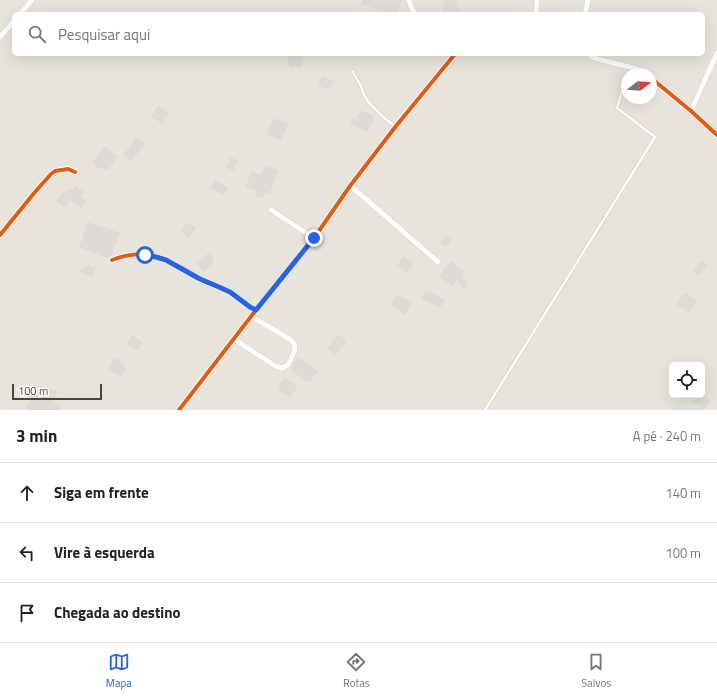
<!DOCTYPE html>
<html lang="pt">
<head>
<meta charset="utf-8">
<style>
	body { margin:0; font-family:"Titillium Web",sans-serif; background:#f2f2f2; color:#222 }
	.controls { position:absolute; right:12px; bottom:12px; display:grid; overflow:hidden; border-radius:6px; box-shadow:0 4px 16px #0002 }
	.controls button { width:36px; height:36px; display:grid; place-items:center; padding:0; border:0; border-bottom:1px solid #e0e0e0; background:#fff; color:#222; font:20px sans-serif }
	.compass { position:absolute; left:621px; top:68px; width:36px; height:36px; border-radius:50%; background:#fff; box-shadow:0 4px 16px #0002; rotate:73deg }
	.scale { position:absolute; left:12px; bottom:10px; width:90px; box-sizing:border-box; padding-left:4px; border:2px solid #4b4439; border-top:0; font-size:11px; line-height:14px; white-space:nowrap; color:#4b4439; -webkit-text-stroke:3px #fff; paint-order:stroke }
	.stop { position:absolute; width:12px; height:12px; margin:-9px; border:3px solid #2563eb; border-radius:50%; background:#fff }
	.stop.end { background:#2563eb; border-color:#fff; box-shadow:0 1px 4px #0008 }
	.list { margin:0; padding:0; list-style:none }
	h2 { display:flex; justify-content:space-between; align-items:center; height:52px; margin:0; padding:0 16px; font-size:17px }
	h2 small { font-size:13px; font-weight:400; color:#767676 }
	.list li { display:grid; grid-template-columns:26px 1fr auto; gap:12px; align-items:center; box-sizing:border-box; height:60px; padding:0 16px; border-top:1px solid #e0e0e0 }
	.list b { display:block; font-size:15px; white-space:nowrap }
	.list em { font-size:13px; font-style:normal; color:#767676 }
	.icon { flex:none; width:22px; height:22px; fill:none; stroke:currentColor; stroke-width:2; stroke-linecap:round; stroke-linejoin:round }
	.map { position:relative; flex:none; width:717px; height:410px; overflow:hidden }
	.search { position:absolute; background:#fff; box-shadow:0 4px 16px #0002; left:12px; right:12px; top:12px; height:44px; display:flex; align-items:center; gap:10px; box-sizing:border-box; padding:0 14px; border-radius:6px; color:#767676; font-size:15px }
	.sheet { height:232px; background:#fff }
	nav { display:flex; justify-content:space-around; align-items:center; box-sizing:border-box; height:56px; border-top:1px solid #e0e0e0; background:#fff; font-size:11px; color:#767676 }
	nav a { display:grid; justify-items:center; gap:2px }
	nav .on { color:#2563eb }
	.map>svg:first-child { display:block }
	.residential { fill:#e7e4dc; fill-rule:evenodd }
	.building { fill:#dedbd6; stroke:#dcd9d4 }
	.lines { fill:none; stroke-linecap:round; stroke-linejoin:round }
	.lane-casing { stroke:#d2d0cb; stroke-width:4 }
	.street-casing { stroke:#d2d0cb; stroke-width:6 }
	.lane { stroke:#fdfdfc; stroke-width:2.5 }
	.street { stroke:#fdfdfc; stroke-width:5 }
	.cycleway-casing { stroke:#fff; stroke-width:6 }
	.cycleway { stroke:#e8590c; stroke-width:4 }
	.route { stroke:#2563eb; stroke-width:5 }
</style>
</head>
<body>
<div class="map">
<svg width="717" height="410" viewBox="0 0 717 410">
	<rect width="100%" height="100%" fill="#f4f2ee"/>
	<path class="residential" d="M0 0H717V410H0ZM14 14H703V54H14ZM627 74H651V98H627ZM672 365H702V395H672Z"/>
	<g class="building">
		<polygon points="363,0 401,0 397,13 362,4"/>
		<polygon points="445,0 457,0 456,6 455,8 460,9 459,13 455,13 455,14 448,14 448,12 443,11"/>
		<polygon points="291,54 295,54 304,58 300,67 294,64 293,67 287,64"/>
		<polygon points="322,77 332,81 329,89 319,85"/>
		<polygon points="159,106 169,114 162,123 151,116"/>
		<polygon points="361,111 373,116 372,118 373,119 371,124 370,123 367,131 351,124 353,119 356,121"/>
		<polygon points="274,119 288,124 281,139 267,134"/>
		<polygon points="136,138 144,144 131,161 124,155"/>
		<polygon points="105,147 117,157 107,170 103,167 101,169 93,163"/>
		<polygon points="231,158 237,161 233,170 227,167"/>
		<polygon points="266,166 278,171 269,193 265,192 262,198 256,196 258,191 246,186 252,172 261,176"/>
		<polygon points="215,181 227,188 224,194 211,188"/>
		<polygon points="76,186 83,192 80,197 85,201 81,207 70,199 64,207 57,201 63,193 65,195 69,189 72,191"/>
		<polygon points="88,223 119,233 110,256 109,258 80,247"/>
		<polygon points="187,223 195,228 189,237 182,232"/>
		<polygon points="446,235 451,239 446,246 441,243"/>
		<polygon points="209,253 214,259 213,261 213,262 204,271 197,264"/>
		<polygon points="404,257 413,264 407,272 398,265"/>
		<polygon points="701,261 707,265 699,275 694,272"/>
		<polygon points="451,262 463,272 461,275 467,285 464,288 457,279 452,286 439,276"/>
		<polygon points="88,265 95,269 91,277 81,271 84,267 86,268"/>
		<polygon points="426,291 444,300 440,307 422,298"/>
		<polygon points="685,293 696,301 689,312 677,304"/>
		<polygon points="397,295 411,303 405,314 391,305"/>
		<polygon points="338,335 346,341 336,354 328,348"/>
		<polygon points="132,336 142,342 138,350 128,344"/>
		<polygon points="114,358 120,361 119,362 123,364 122,367 125,368 122,376 109,370"/>
		<polygon points="298,358 317,371 310,381 308,380 307,381 291,370"/>
		<polygon points="284,378 297,386 290,397 279,390 280,389 278,387"/>
		<polygon points="39,386 57,392 53,401 57,405 60,406 59,410 29,410 30,408 27,407 33,392 35,392"/>
		<polygon points="698,395 702,395 709,400 704,408 693,401"/>
	</g>
	<g class="lines">
		<g class="lane-casing">
			<g id="lane">
				<polyline points="352,71 361,86 363,93 369,103 383,117 395,126"/>
				<polyline points="485,410 655,137 617,108 627,74"/>
			</g>
		</g>
		<g class="street-casing">
			<g id="street">
				<polyline points="409,0 411,7 415,14"/>
				<polyline points="20,14 32,0"/>
				<polyline points="536,14 537,0"/>
				<polyline points="585,14 588,0"/>
				<polyline points="0,37 14,21"/>
				<polyline points="589,54 594,58 637,69 645,74"/>
				<polyline points="651,78 691,111 717,135"/>
				<polyline points="691,111 717,53"/>
				<polyline points="350,186 367,200 438,262"/>
				<polyline points="271,210 314,238"/>
				<polyline points="0,235 35,192 51,174 55,171 68,169 75,172"/>
				<path d="M112 260C130 253 146 252 165 260 177 265 188 274 200 279 210 284 221 287 231 293 239 299 247 306 256 310"/>
				<polyline points="234,339 275,366 282,368 288,365 295,350 294,344 291,340 251,316"/>
				<polyline points="179,410 256,310 314,238 350,186 396,126 455,54"/>
			</g>
		</g>
		<use href="#lane" class="lane"/>
		<use href="#street" class="street"/>
		<g class="cycleway-casing">
			<g id="cycleway">
				<polyline points="651,78 691,111 717,135"/>
				<polyline points="0,235 35,192 51,174 55,171 68,169 75,172"/>
				<path d="M112 260C130 253 146 252 165 260 177 265 188 274 200 279 210 284 221 287 231 293 239 299 247 306 256 310"/>
				<polyline points="179,410 256,310 314,238 350,186 396,126 455,54"/>
			</g>
		</g>
		<use href="#cycleway" class="cycleway"/>
	</g>
	<g class="lines">
		<polyline class="route" points="145,255 156,257 166,260 200,279 219,287 230,292 250,307 256,310 314,238"/>
	</g>
</svg>
<div class="controls">
<button><svg class="icon" aria-label="locate" viewBox="0 0 24 24"><circle cx="12" cy="12" r="6"/><path d="M12 2v4M12 18v4M2 12h4M18 12h4"/></svg></button>
</div>
<svg class="compass" viewBox="-18 -18 36 36"><path d="M0-13l5 13h-10z" fill="#e53935"/><path d="M0 13l5-13h-10z" fill="#767676"/></svg>
<div class="scale">100 m</div>
<div class="stop" style="left:145px;top:255px"></div>
<div class="stop end" style="left:314px;top:238px"></div>
<div class="search"><svg class="icon" aria-label="search" viewBox="0 0 24 24"><circle cx="10" cy="10" r="6"/><path d="M15 15l6 6"/></svg>Pesquisar aqui</div>
</div>
<section class="sheet">
<h2>3 min<small>A pé · 240 m</small></h2>
<ul class="list">
<li><svg class="icon" aria-label="ahead" viewBox="0 0 24 24"><path d="M12 20V5M6 11l6-6 6 6"/></svg><div><b>Siga em frente</b></div><em>140 m</em></li>
<li><svg class="icon" aria-label="left" viewBox="0 0 24 24"><path d="M17 20v-9H6M10 6l-5 5 5 5"/></svg><div><b>Vire à esquerda</b></div><em>100 m</em></li>
<li><svg class="icon" aria-label="arrive" viewBox="0 0 24 24"><path d="M6 21V4h12l-3 4 3 4H6"/></svg><div><b>Chegada ao destino</b></div></li>
</ul>
</section>
<nav>
<a class="on"><svg class="icon" aria-label="map" viewBox="0 0 24 24"><path d="M3 6l6-2 6 2 6-2v14l-6 2-6-2-6 2zM9 4v14M15 6v14"/></svg>Mapa</a>
<a><svg class="icon" aria-label="directions" viewBox="0 0 24 24"><path d="M12 3l9 9-9 9-9-9zM9 14v-3h6M13 9l2 2-2 2"/></svg>Rotas</a>
<a><svg class="icon" aria-label="saved" viewBox="0 0 24 24"><path d="M7 4h10v16l-5-4-5 4z"/></svg>Salvos</a>
</nav>
</body>
</html>
